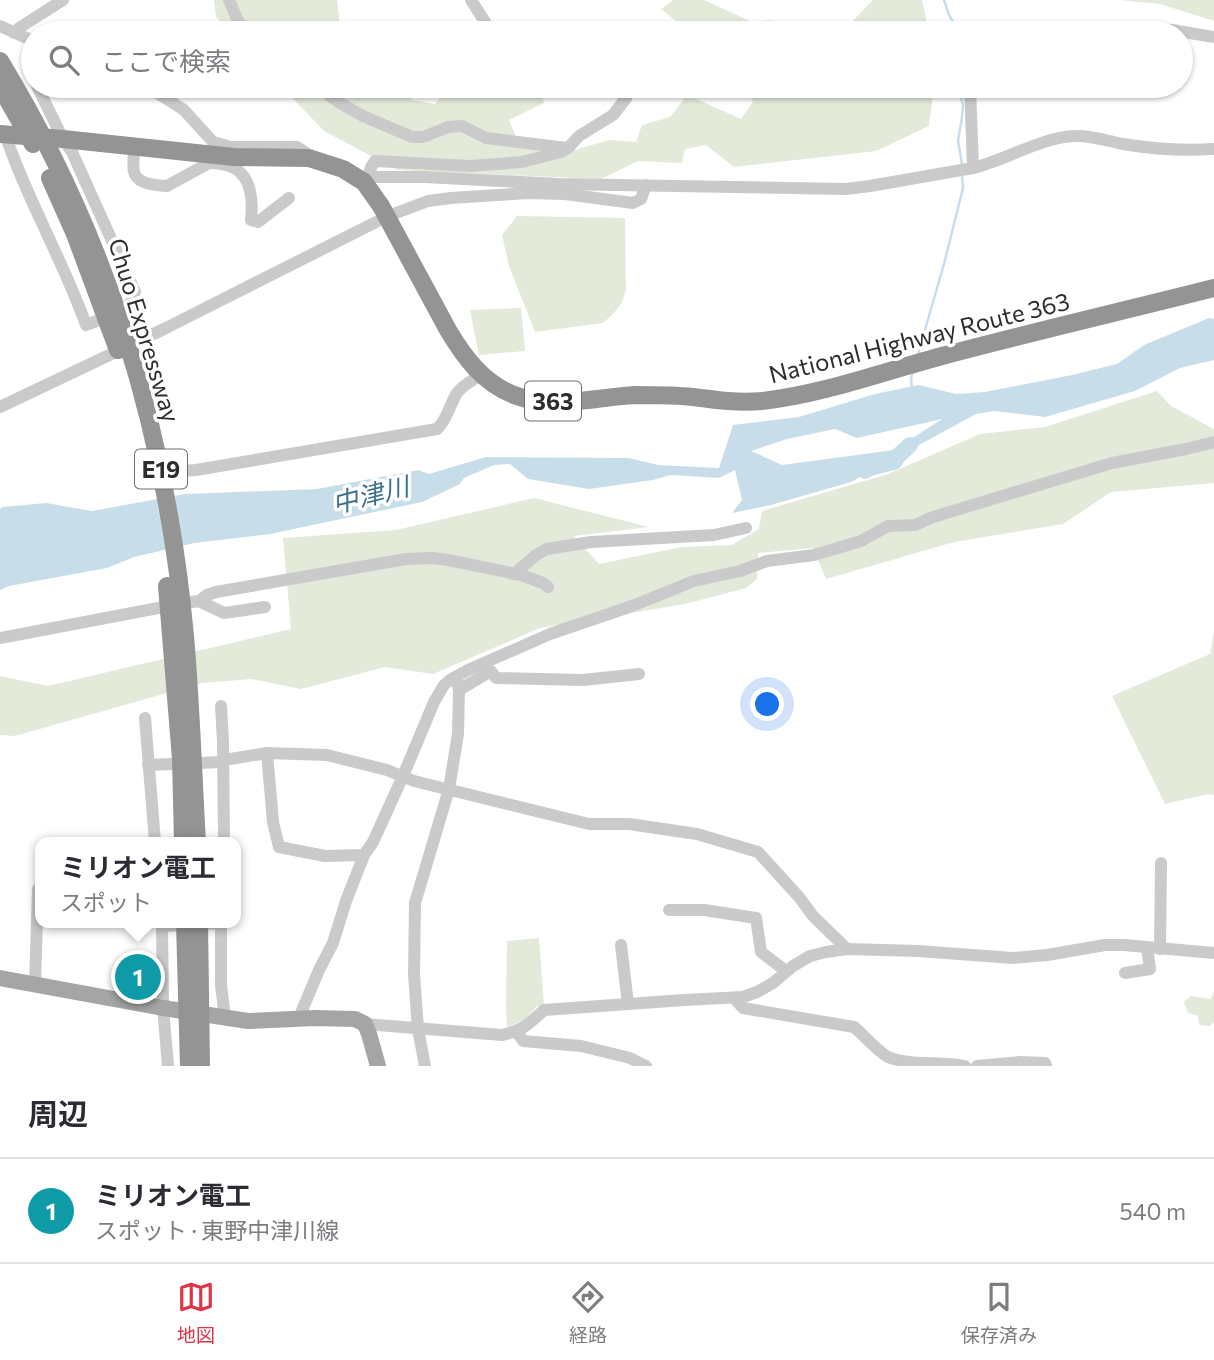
<!DOCTYPE html>
<html lang="ja">
<head>
<meta charset="utf-8">
<style>
	body { margin:0; font-family:Commissioner,"Noto Sans JP",sans-serif; background:#f2f2f3; color:#2b2b33 }
	.you { position:absolute; left:768px; top:705px; width:24px; height:24px; margin:-18px; border:5px solid #fff; border-radius:50%; background:#1a73e8; box-shadow:0 0 0 10px #1a73e833 }
	.badge { display:grid; place-items:center; width:46px; height:46px; border-radius:50%; background:#e03346; color:#fff; font-size:23px; font-weight:700 }
	.pin { position:absolute; translate:-50% -50%; border:4px solid #fff; box-shadow:0 2px 7px #0006 }
	.popup { position:absolute; left:35px; top:837px; width:206px; height:91px; box-sizing:border-box; display:grid; place-content:center; border-radius:14px; background:#fff; filter:drop-shadow(0 2px 5px #0005); font-size:23px; white-space:nowrap; color:#7c7c81 }
	.popup b { font-size:26px; color:#2b2b33 }
	.popup::after { content:''; position:absolute; left:50%; top:100%; margin-left:-14px; border:14px solid transparent; border-top-color:#fff }
	.list { margin:0; padding:0; list-style:none }
	h2 { display:flex; justify-content:space-between; align-items:center; height:91px; margin:0; padding:0 28px; font-size:30px }
	h2 small { font-size:23px; font-weight:400; color:#7c7c81 }
	.list li { display:grid; grid-template-columns:46px 1fr auto; gap:21px; align-items:center; box-sizing:border-box; height:105px; padding:0 28px; border-top:2px solid #e1e1e2 }
	.list b { display:block; font-size:26px; white-space:nowrap }
	.list p { margin:0; font-size:23px; white-space:nowrap; color:#7c7c81 }
	.list em { font-size:23px; font-style:normal; color:#7c7c81 }
	.icon { flex:none; width:38px; height:38px; fill:none; stroke:currentColor; stroke-width:2; stroke-linecap:round; stroke-linejoin:round }
	.map { position:relative; flex:none; width:1214px; height:1066px; overflow:hidden }
	.search { position:absolute; background:#fff; box-shadow:0 2px 5px #0004; left:21px; right:21px; top:21px; height:77px; display:flex; align-items:center; gap:18px; box-sizing:border-box; padding:0 24px; border-radius:38px; color:#7c7c81; font-size:26px }
	.sheet { height:196px; background:#fff }
	nav { display:flex; justify-content:space-around; align-items:center; box-sizing:border-box; height:98px; border-top:2px solid #e1e1e2; background:#fff; font-size:19px; color:#7c7c81 }
	nav a { display:grid; justify-items:center; gap:4px }
	nav .on { color:#e03346 }
	.map>svg:first-child { display:block }
	.green { fill:#e3eada }
	.water { fill:#c7deea; fill-rule:evenodd }
	.lines { fill:none; stroke-linecap:round; stroke-linejoin:round }
	.stream { stroke:#c7deea; stroke-width:2.5 }
	.river { stroke:#c7deea; stroke-width:16 }
	.minor { stroke:#cacaca; stroke-width:12 }
	.major { stroke:#a5a5a5; stroke-width:16 }
	.highway { stroke:#949494; stroke-width:18 }
	.labels { text-anchor:middle; dominant-baseline:central; stroke-width:7; stroke-linejoin:round; paint-order:stroke }
	.shield { fill:#fff; stroke:#6c6c6c; stroke-width:2 }
	.shield-label { font-size:23px; font-weight:bold; fill:#2d2d2d }
	.street-label { font-size:24px; fill:#2d2d2d; stroke:#fff }
	.water-label { font-size:26px; font-style:italic; fill:#3d718c; stroke:#fff }
</style>
</head>
<body>
<div class="map">
<svg width="1214" height="1066" viewBox="0 0 1214 1066">
	<rect width="100%" height="100%" fill="#fff"/>
	<g class="green">
		<polygon points="214,0 337,0 341,33 231,33 216,17"/>
		<polygon points="673,0 704,0 752,22 771,20 834,33 692,33 661,9"/>
		<polygon points="873,0 922,0 929,33 841,33"/>
		<polygon points="1119,0 1214,0 1214,21 1160,4"/>
		<polygon points="281,86 396,86 412,100 435,104 450,86 491,97 539,86 544,103 509,120 519,144 575,150 609,140 636,142 642,125 670,117 687,95 741,119 753,102 745,86 934,86 929,126 876,151 734,167 706,145 685,149 682,163 638,161 601,179 397,170 324,131"/>
		<polygon points="517,216 625,218 626,290 621,304 613,314 603,323 535,332 509,266 502,235"/>
		<polygon points="521,308 525,351 479,355 470,310"/>
		<polygon points="1157,391 1171,406 1214,429 1214,483 1111,492 1063,524 954,542 826,579 813,548 758,553 757,579 746,588 685,604 540,628 433,674 385,667 301,689 251,679 202,683 15,736 0,735 0,676 48,686 291,629 283,538 396,530 534,498 649,527 574,536 599,564 682,547 732,545 759,529 762,511 888,474 980,434 1045,427"/>
		<polygon points="1214,631 1214,795 1208,794 1165,804 1112,696 1210,654"/>
		<polygon points="539,938 544,1005 537,1006 525,1019 507,1028 506,1004 507,941"/>
		<polygon points="1214,992 1214,1022 1210,1026 1199,1025 1198,1016 1188,1013 1184,1002 1191,996 1210,999"/>
	</g>
	<path class="water" d="M1209 318 1214 319V360L1180 368 1135 391 1045 417 994 411 976 414 851 482 771 505 732 513 742 500 735 470 719 478 670 475 653 480 589 489 528 479 510 464 494 465 464 478 460 484 422 502 270 534 194 543 134 557 107 568 9 586 0 590V509L2 507 46 503 92 511 185 494 317 489 418 470 429 474 486 457 629 458 658 465 719 468 733 425 799 417 875 394 919 385 956 394 985 392 1072 375 1117 364 1144 345ZM942 419 894 450 782 465 751 451 787 439 835 429 857 438Z"/>
	<g class="lines">
		<g class="stream">
			<polyline points="944,0 949,15 960,33"/>
			<polyline points="961,86 960,94 963,105 962,117 958,141 962,164"/>
			<polyline points="918,354 944,264 963,188 962,174"/>
			<polyline points="912,388 911,378 913,371"/>
		</g>
		<polyline class="river" points="865,471 870,468 894,462 898,456 910,445"/>
		<g class="minor">
			<polyline points="229,0 238,21 248,33"/>
			<polyline points="471,0 492,33"/>
			<polyline points="0,26 33,41"/>
			<polyline points="14,33 19,28 63,0"/>
			<polyline points="1081,33 1096,28 1107,27 1172,30 1214,37"/>
			<polyline points="146,86 184,110 213,142 231,147 297,147 305,152 309,158"/>
			<polyline points="321,86 330,96 340,103 363,116 412,137 423,137 448,127 462,126 486,138 567,148"/>
			<polyline points="970,86 973,168"/>
			<path d="M5 134C27 200 63 260 86 325 103 318 131 313 135 292L72 152 63 139 37 86"/>
			<path d="M134 147C134 166 128 179 150 184 156 185 161 186 167 186L209 163H215L216 156"/>
			<path d="M215 163C220 164 227 165 232 167 252 176 253 202 251 220L258 222 289 198"/>
			<polyline points="368,177 371,167 375,161 470,166 522,162 561,152 568,148 579,136 613,115 626,98 628,92 628,86"/>
			<path d="M364 182 368 177H425L558 184 846 189 870 186 973 168C1006 160 1042 137 1075 136 1091 135 1107 141 1123 144 1153 149 1184 151 1214 149"/>
			<polyline points="396,213 428,201 451,198 528,193 565,194 633,203 641,199 646,185"/>
			<polyline points="0,407 164,329 380,220"/>
			<path d="M167 472 196 470 437 429C447 420 450 404 457 393 463 385 473 381 480 374"/>
			<polyline points="514,574 536,555 547,549 591,542 714,535 746,528"/>
			<polyline points="199,601 207,595 216,592 406,559 432,558 448,560 521,575 543,583 548,587"/>
			<polyline points="192,602 199,601 224,613 265,607"/>
			<polyline points="0,638 174,605"/>
			<polyline points="459,690 491,671 496,678 583,680 639,674"/>
			<polyline points="221,706 223,742 224,842"/>
			<polyline points="145,718 155,842"/>
			<polyline points="267,753 273,822 279,847 325,856 364,855"/>
			<polyline points="224,760 267,753 327,755 387,770 414,781 589,824 629,824 697,834 758,852 799,897 813,916 847,949"/>
			<polyline points="148,765 223,762"/>
			<polyline points="669,910 704,910 756,918 761,952 786,971"/>
			<polyline points="162,923 163,1008 168,1066"/>
			<polyline points="221,923 221,985 225,1018"/>
			<polyline points="162,926 221,923"/>
			<polyline points="621,945 628,1004"/>
			<polyline points="1160,949 1161,863"/>
			<polyline points="1125,973 1150,969 1147,947"/>
			<polyline points="35,984 38,889"/>
			<path d="M734 998 743 1008 854 1027C865 1036 875 1049 888 1057 910 1066 941 1061 965 1066"/>
			<polyline points="298,1020 319,970 333,943 346,901 364,855 373,842 403,776 434,702 444,685 450,680 468,670 550,634 632,606 694,581 740,571 767,561 814,555 861,541 888,526 915,525 933,517 1112,463 1186,449 1214,442"/>
			<path d="M365 1024 502 1035C522 1031 529 1024 544 1010L684 1000 743 997 757 992 773 983 793 966 810 956 826 952 847 949 918 951 1013 958 1047 955 1105 945H1124L1214 953"/>
			<polyline points="517,1032 523,1041 581,1046 630,1058 646,1066"/>
			<polyline points="425,1066 418,1029 414,974 415,903 449,789 458,734 459,690 456,677"/>
			<polyline points="977,1066 1020,1062 1045,1063 1046,1066"/>
		</g>
		<polyline class="major" points="0,978 163,1008 248,1021 315,1018 355,1019 365,1024 369,1034 378,1066"/>
		<g class="highway">
			<path d="M0 61C108 239 166 429 185 636 191 704 193 774 197 842"/>
			<polyline points="0,86 33,144"/>
			<path d="M0 134 63 139 234 157 309 158 343 169 364 182 381 206 448 330C464 357 483 383 514 395 553 410 596 397 635 395 655 395 674 395 693 397 716 400 738 403 762 401 823 394 882 372 942 356 1032 332 1123 311 1214 288"/>
			<polyline points="50,178 75,234 118,350"/>
			<polyline points="167,586 181,759 183,842"/>
			<polyline points="185,923 189,1066"/>
			<polyline points="199,923 201,1066"/>
		</g>
	</g>
	<g class="labels">
		<g class="shield">
			<rect x="525" y="381.5" width="56" height="39" rx="5"/>
			<rect x="135" y="449.5" width="52" height="39" rx="5"/>
		</g>
		<g class="shield-label">
			<text x="553" y="401">363</text>
			<text x="161" y="469">E19</text>
		</g>
		<g class="street-label">
			<text transform="translate(145 330) rotate(73)">Chuo Expressway</text>
			<text transform="translate(919 337) rotate(-14)">National Highway Route 363</text>
		</g>
		<g class="water-label">
			<text transform="translate(370 494) rotate(-14)">中津川</text>
		</g>
	</g>
</svg>
<div class="you"></div>
<div class="pin badge" style="left:138px;top:977px;background:#0f9aa8">1</div>
<div class="popup"><b>ミリオン電工</b>スポット</div>
<div class="search"><svg class="icon" aria-label="search" viewBox="0 0 24 24"><circle cx="10" cy="10" r="6"/><path d="M15 15l6 6"/></svg>ここで検索</div>
</div>
<section class="sheet">
<h2>周辺<small></small></h2>
<ul class="list">
<li><span class="badge" style="background:#0f9aa8">1</span><div><b>ミリオン電工</b><p>スポット · 東野中津川線</p></div><em>540 m</em></li>
</ul>
</section>
<nav>
<a class="on"><svg class="icon" aria-label="map" viewBox="0 0 24 24"><path d="M3 6l6-2 6 2 6-2v14l-6 2-6-2-6 2zM9 4v14M15 6v14"/></svg>地図</a>
<a><svg class="icon" aria-label="directions" viewBox="0 0 24 24"><path d="M12 3l9 9-9 9-9-9zM9 14v-3h6M13 9l2 2-2 2"/></svg>経路</a>
<a><svg class="icon" aria-label="saved" viewBox="0 0 24 24"><path d="M7 4h10v16l-5-4-5 4z"/></svg>保存済み</a>
</nav>
</body>
</html>
